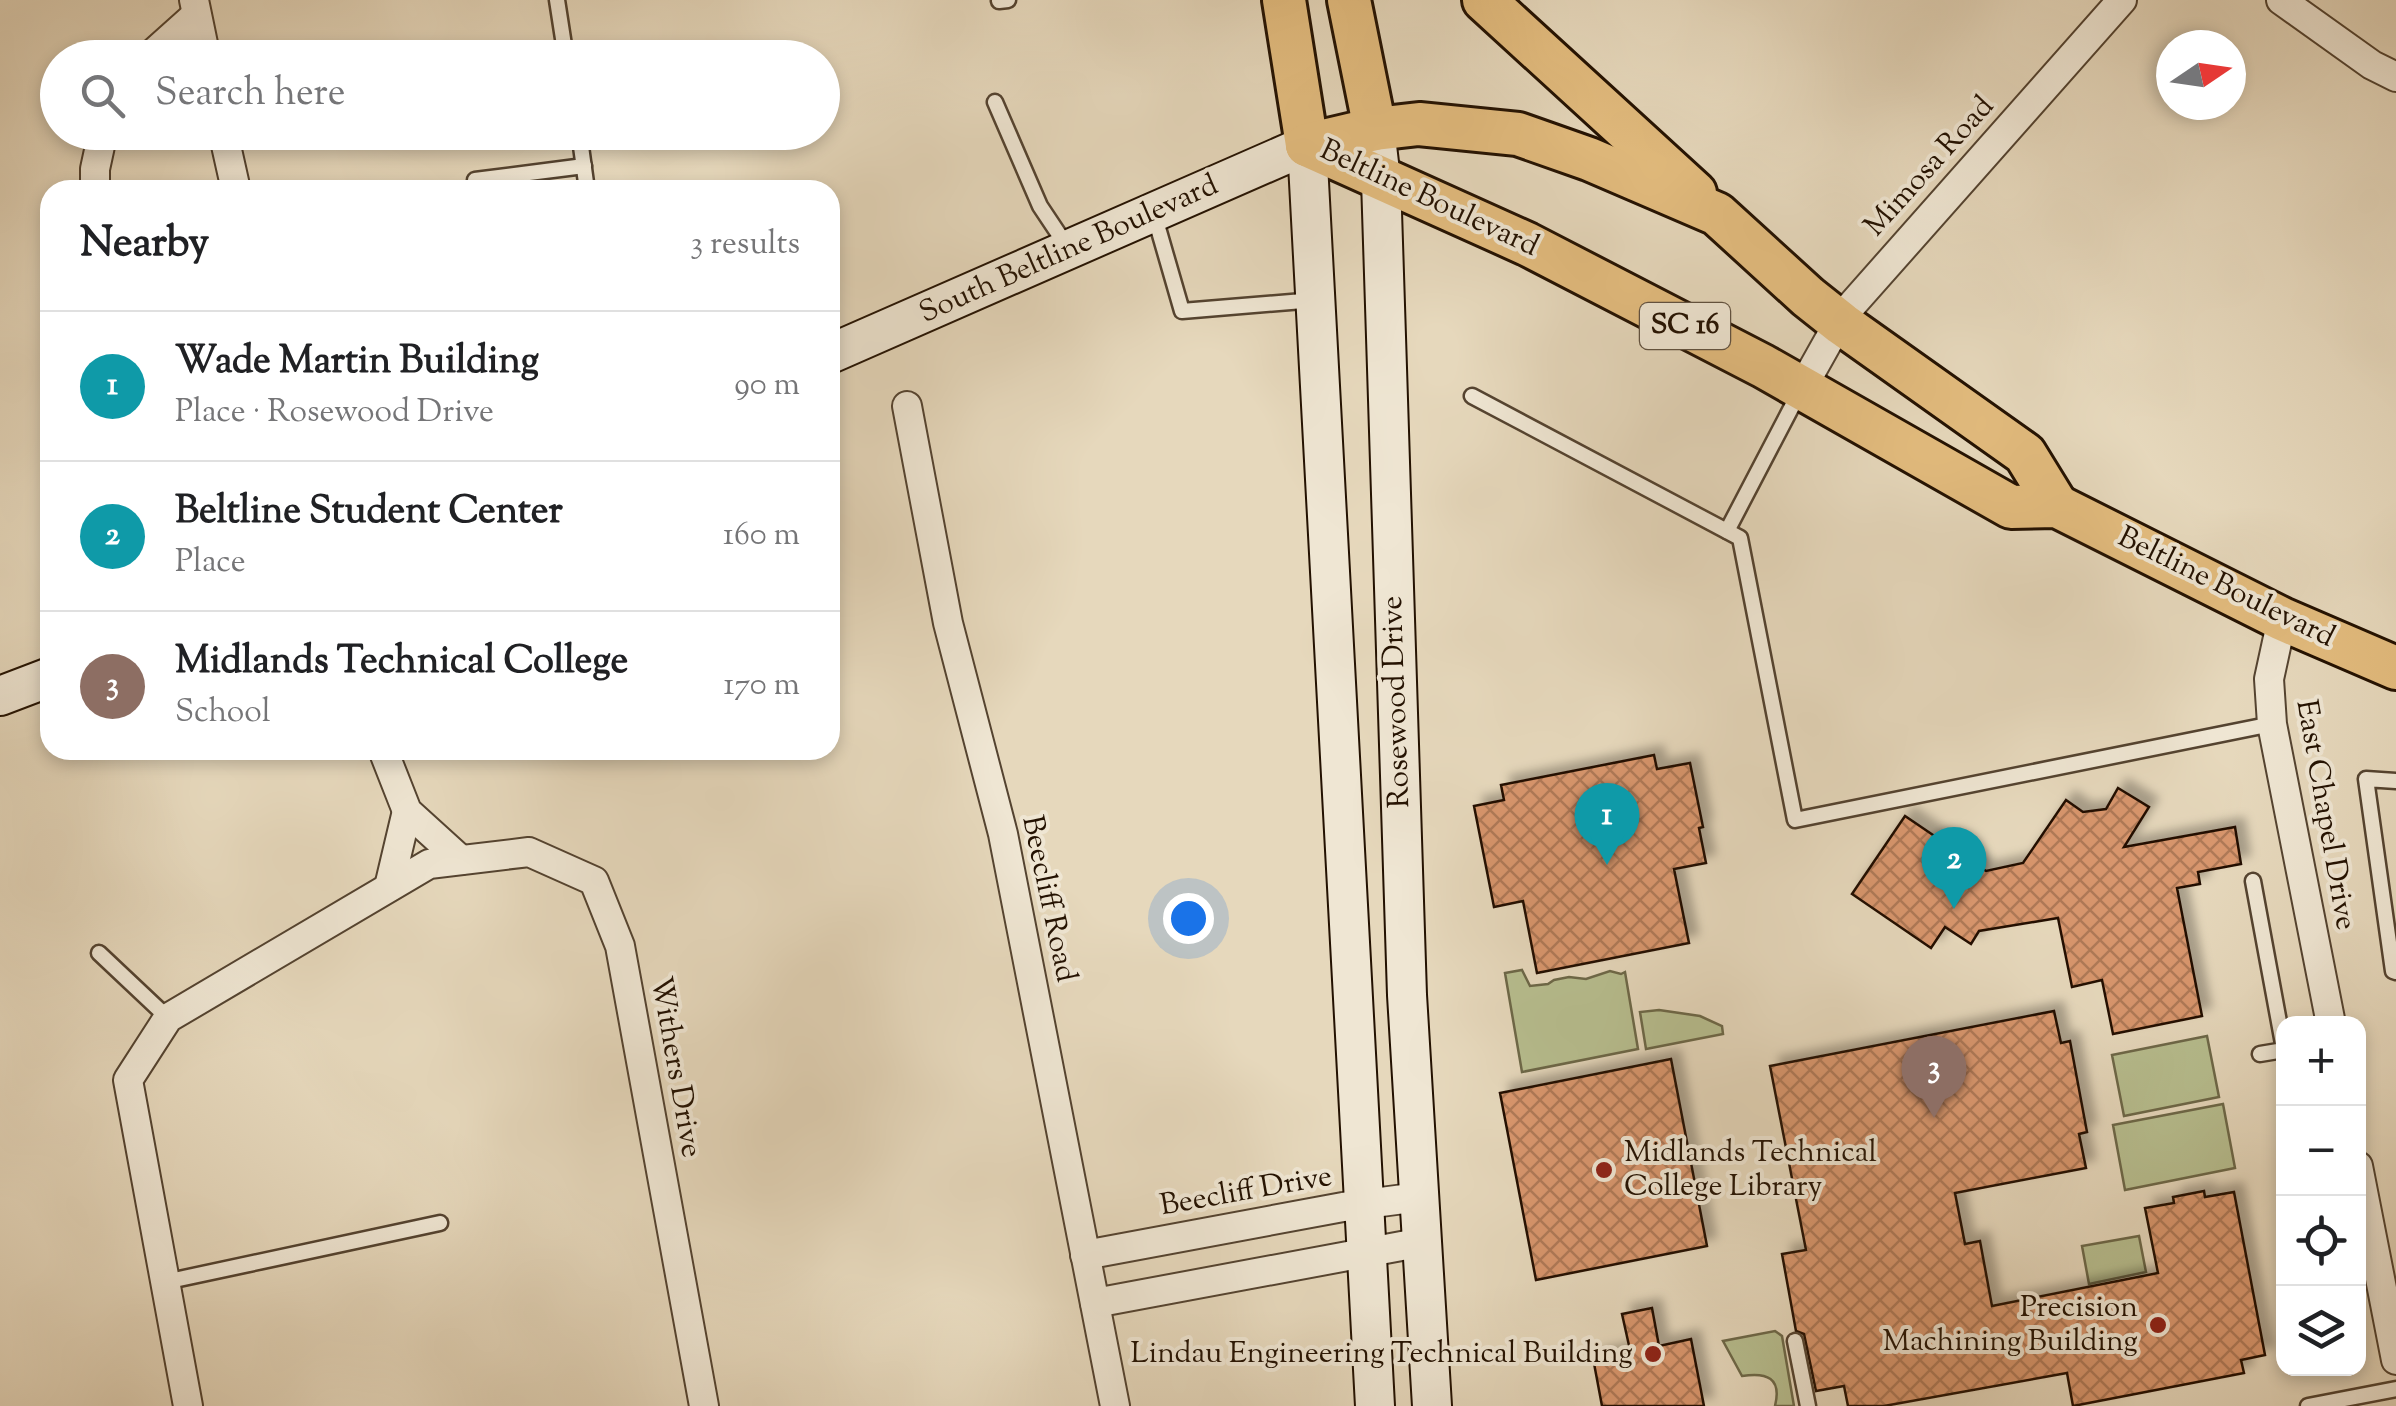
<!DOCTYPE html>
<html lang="en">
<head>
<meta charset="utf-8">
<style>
	body { margin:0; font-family:"Sorts Mill Goudy",serif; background:#f6f6f6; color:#202124 }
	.controls { position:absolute; right:30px; bottom:30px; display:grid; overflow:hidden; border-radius:20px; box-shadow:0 5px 15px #0003 }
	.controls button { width:90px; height:90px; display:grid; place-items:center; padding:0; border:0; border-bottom:2px solid #e0e0e0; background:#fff; color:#202124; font:50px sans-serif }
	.compass { position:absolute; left:2156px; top:30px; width:90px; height:90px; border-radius:50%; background:#fff; box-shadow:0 5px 15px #0003; rotate:77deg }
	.you { position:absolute; left:1188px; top:918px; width:35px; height:35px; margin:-25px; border:8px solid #fff; border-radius:50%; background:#1a73e8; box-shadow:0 0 0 15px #1a73e833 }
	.badge { display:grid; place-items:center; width:65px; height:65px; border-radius:50%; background:#8f2418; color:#fff; font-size:32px; font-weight:700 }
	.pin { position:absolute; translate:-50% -82px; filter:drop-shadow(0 2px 5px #0008) }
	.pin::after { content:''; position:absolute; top:52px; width:35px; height:30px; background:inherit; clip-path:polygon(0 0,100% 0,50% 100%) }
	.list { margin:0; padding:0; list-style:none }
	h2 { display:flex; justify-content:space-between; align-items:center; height:130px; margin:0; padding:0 40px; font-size:42px }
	h2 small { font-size:32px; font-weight:400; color:#757577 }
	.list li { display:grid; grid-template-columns:65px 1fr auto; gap:30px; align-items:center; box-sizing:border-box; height:150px; padding:0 40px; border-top:2px solid #e0e0e0 }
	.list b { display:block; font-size:38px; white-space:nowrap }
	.list p { margin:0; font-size:32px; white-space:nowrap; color:#757577 }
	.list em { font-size:32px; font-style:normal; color:#757577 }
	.icon { flex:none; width:55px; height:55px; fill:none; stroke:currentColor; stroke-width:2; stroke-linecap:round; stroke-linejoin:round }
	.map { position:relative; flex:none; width:2396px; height:1406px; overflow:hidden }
	.search { position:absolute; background:#fff; box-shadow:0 5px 15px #0003; left:40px; top:40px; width:800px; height:110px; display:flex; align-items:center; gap:25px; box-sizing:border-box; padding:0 35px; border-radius:55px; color:#757577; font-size:38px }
	.panel { position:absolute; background:#fff; box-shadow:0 5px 15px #0003; left:40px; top:180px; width:800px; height:580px; border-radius:30px }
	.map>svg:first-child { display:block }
	.green { fill:#b7be8f; stroke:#6d6848; stroke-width:2.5 }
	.building { fill:url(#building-cross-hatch); stroke:#231101; stroke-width:2.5; filter:url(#shadow) }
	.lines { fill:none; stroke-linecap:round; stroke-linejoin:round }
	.lane-casing { stroke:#544330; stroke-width:19 }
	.street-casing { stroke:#544330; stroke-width:32 }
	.secondary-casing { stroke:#231101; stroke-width:42 }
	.primary-casing { stroke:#231101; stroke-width:48 }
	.lane { stroke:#efe6d3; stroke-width:14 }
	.street { stroke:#efe6d3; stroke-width:28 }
	.secondary { stroke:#efe6d3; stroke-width:38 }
	.primary { stroke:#e3bc7e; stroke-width:42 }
	.poi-dot { fill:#8f2418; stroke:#efe6d3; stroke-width:4 }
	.labels { text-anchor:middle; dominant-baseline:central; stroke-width:8; stroke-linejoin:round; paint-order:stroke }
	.shield { fill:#efe6d3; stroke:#605140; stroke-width:2.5 }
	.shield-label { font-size:28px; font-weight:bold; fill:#231101 }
	.street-label { font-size:30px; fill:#231101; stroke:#efe6d3 }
	.poi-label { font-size:30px; fill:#231101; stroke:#efe6d3; text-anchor:end }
</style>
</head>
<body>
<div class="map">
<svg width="2396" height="1406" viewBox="0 0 2396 1406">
	<defs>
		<pattern id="building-cross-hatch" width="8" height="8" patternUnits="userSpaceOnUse" patternTransform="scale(2.5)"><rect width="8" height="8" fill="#d8966d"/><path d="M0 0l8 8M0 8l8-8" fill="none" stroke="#af7957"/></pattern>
		<filter id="shadow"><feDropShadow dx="9" dy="-9" stdDeviation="5" flood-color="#0004"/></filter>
	</defs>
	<rect width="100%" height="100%" fill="#e6d8bc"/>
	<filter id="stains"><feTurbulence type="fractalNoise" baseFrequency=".002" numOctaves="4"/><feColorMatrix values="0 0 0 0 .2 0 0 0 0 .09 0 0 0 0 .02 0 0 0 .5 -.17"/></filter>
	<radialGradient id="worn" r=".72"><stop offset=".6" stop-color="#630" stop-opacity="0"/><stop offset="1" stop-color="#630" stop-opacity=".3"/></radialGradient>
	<g class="green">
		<polygon points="1522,970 1530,986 1548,984 1554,980 1569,977 1586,979 1610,971 1621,974 1625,972 1638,1049 1522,1072 1505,973"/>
		<polygon points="1659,1010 1700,1016 1722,1026 1723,1034 1646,1049 1640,1012"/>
		<polygon points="2207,1036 2219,1097 2124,1116 2112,1055"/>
		<polygon points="2223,1104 2235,1168 2125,1190 2113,1125"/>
		<polygon points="2139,1236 2146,1272 2089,1284 2082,1246"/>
		<path d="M1775 1331 1782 1336 1794 1406H1775C1782 1378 1767 1372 1742 1376L1723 1341Z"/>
	</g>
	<g class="building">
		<polygon points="1654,755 1657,769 1690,763 1703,827 1699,828 1706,863 1674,869 1689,943 1537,973 1523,901 1494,907 1474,806 1504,800 1501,785"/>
		<polygon points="2118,788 2149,807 2124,847 2235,827 2241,864 2198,872 2200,884 2177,888 2202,1016 2113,1034 2102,980 2072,987 2058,918 1979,931 1971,944 1945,927 1931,948 1852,894 1905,816 1986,871 2023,863 2066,800 2083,812 2106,809"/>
		<polygon points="2054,1011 2061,1043 2070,1041 2087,1132 2079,1134 2086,1168 1955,1193 1965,1244 1980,1241 1992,1306 2158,1273 2145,1208 2174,1203 2173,1197 2204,1191 2205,1197 2234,1192 2265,1355 2241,1360 2244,1373 2073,1406 2067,1373 1884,1406 1848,1406 1844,1386 1816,1391 1804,1334 1796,1331 1782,1254 1806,1250 1770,1066"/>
		<polygon points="1671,1059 1707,1246 1536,1280 1500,1093"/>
		<polygon points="1652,1308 1659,1346 1691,1339 1704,1406 1602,1406 1593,1358 1630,1350 1622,1314"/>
	</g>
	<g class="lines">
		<g class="lane-casing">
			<g id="lane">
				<polyline points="557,0 566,58"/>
				<polyline points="999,1 1008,0"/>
				<polyline points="995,102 1040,206 1066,245"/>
				<polyline points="579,132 587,190"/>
				<polyline points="475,180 584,166"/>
				<polyline points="1154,214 1182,311 1315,300"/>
				<polyline points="1472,396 1740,538 1795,820 2272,724"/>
				<polyline points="1727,531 1799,393"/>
				<polyline points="2396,781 2366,779 2393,971 2396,972"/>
				<polyline points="2253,881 2284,1049"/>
				<polyline points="99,953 168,1018"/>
				<polyline points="2260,1054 2284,1050"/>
				<polyline points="165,1282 440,1223"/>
				<polyline points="1795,1341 1808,1406"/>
				<polyline points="2308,1406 2396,1389"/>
			</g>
		</g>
		<g class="street-casing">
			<g id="street">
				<polyline points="194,0 206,58"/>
				<polyline points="2281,0 2372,65 2396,77"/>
				<polyline points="148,58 196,15"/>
				<polyline points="223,132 236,190"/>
				<polyline points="95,190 95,169 103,132"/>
				<polyline points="1802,388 1843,315 2122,0"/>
				<polyline points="907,406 948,623 1003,834 1115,1406"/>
				<polyline points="2282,619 2269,679 2272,724 2331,1024"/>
				<polyline points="383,750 407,811 461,860"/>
				<polyline points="389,887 407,811"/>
				<polyline points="2358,1166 2396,1360"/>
				<polyline points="1085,1255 1343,1207 1419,1197"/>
				<polyline points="1095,1303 1423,1242"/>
				<polyline points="188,1406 128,1080 168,1018 429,864 529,852 594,881 620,946 704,1406"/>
			</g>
		</g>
		<g class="secondary-casing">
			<g id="secondary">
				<polyline points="1375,129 1381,180 1407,995 1432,1406"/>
				<polyline points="830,354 1307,145 1375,1406"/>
				<polyline points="0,696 50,677"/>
			</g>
		</g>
		<g class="primary-casing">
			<g id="primary">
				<polyline points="1284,0 1307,145"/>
				<polyline points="1349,0 1375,129"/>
				<polyline points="1484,0 1695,193"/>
				<polyline points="1307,145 1527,244 1763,366 2011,507 2057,506 2282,619 2396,668"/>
				<polyline points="1307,145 1375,129 1419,124 1518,134 1589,159 1717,214 1808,297 1842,324 2025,454 2057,506"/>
			</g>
		</g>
		<use href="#lane" class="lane"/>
		<use href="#street" class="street"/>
		<use href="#secondary" class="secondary"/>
		<use href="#primary" class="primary"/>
	</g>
	<g class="poi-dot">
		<circle cx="1604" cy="1170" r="10"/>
		<circle cx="2158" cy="1325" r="10"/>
		<circle cx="1653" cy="1354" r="10"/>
	</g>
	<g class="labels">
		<rect class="shield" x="1640" y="303" width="90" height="46" rx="8"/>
		<g class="shield-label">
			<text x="1685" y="326">SC 16</text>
		</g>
		<g class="street-label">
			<text transform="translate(1930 167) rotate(-48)">Mimosa Road</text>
			<text transform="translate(1429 199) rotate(25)">Beltline Boulevard</text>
			<text transform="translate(1069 250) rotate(-24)">South Beltline Boulevard</text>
			<text transform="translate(2226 588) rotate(26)">Beltline Boulevard</text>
			<text transform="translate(1397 702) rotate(-92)">Rosewood Drive</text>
			<text transform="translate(2325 815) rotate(80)">East Chapel Drive</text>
			<text transform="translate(1048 899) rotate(78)">Beecliff Road</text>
			<text transform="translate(675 1067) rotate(80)">Withers Drive</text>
			<text transform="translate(1246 1192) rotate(-10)">Beecliff Drive</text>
		</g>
		<g class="poi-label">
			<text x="1624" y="1153" text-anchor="start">Midlands Technical<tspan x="1624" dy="34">College Library</tspan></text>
			<text x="2138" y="1308">Precision<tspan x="2138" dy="34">Machining Building</tspan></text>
			<text x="1633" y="1354">Lindau Engineering Technical Building</text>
		</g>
	</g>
	<rect width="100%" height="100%" filter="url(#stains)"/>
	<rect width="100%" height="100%" fill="url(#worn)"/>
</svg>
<div class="controls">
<button>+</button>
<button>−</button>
<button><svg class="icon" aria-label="locate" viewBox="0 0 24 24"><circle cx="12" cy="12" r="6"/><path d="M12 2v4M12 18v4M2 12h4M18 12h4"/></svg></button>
<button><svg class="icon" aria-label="layers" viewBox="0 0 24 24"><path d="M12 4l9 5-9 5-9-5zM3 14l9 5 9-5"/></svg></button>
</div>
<svg class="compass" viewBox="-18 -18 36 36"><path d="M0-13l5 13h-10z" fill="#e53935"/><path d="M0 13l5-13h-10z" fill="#757577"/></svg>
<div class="you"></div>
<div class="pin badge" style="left:1607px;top:865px;background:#0f9aa8">1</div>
<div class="pin badge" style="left:1954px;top:909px;background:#0f9aa8">2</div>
<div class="pin badge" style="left:1934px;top:1118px;background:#8d6e63">3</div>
<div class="search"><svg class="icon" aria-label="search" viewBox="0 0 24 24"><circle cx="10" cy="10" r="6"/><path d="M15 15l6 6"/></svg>Search here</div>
<section class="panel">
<h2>Nearby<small>3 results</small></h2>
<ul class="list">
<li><span class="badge" style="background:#0f9aa8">1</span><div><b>Wade Martin Building</b><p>Place · Rosewood Drive</p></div><em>90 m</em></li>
<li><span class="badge" style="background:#0f9aa8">2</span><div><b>Beltline Student Center</b><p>Place</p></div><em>160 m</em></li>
<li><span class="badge" style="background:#8d6e63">3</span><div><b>Midlands Technical College</b><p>School</p></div><em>170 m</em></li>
</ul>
</section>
</div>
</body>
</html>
